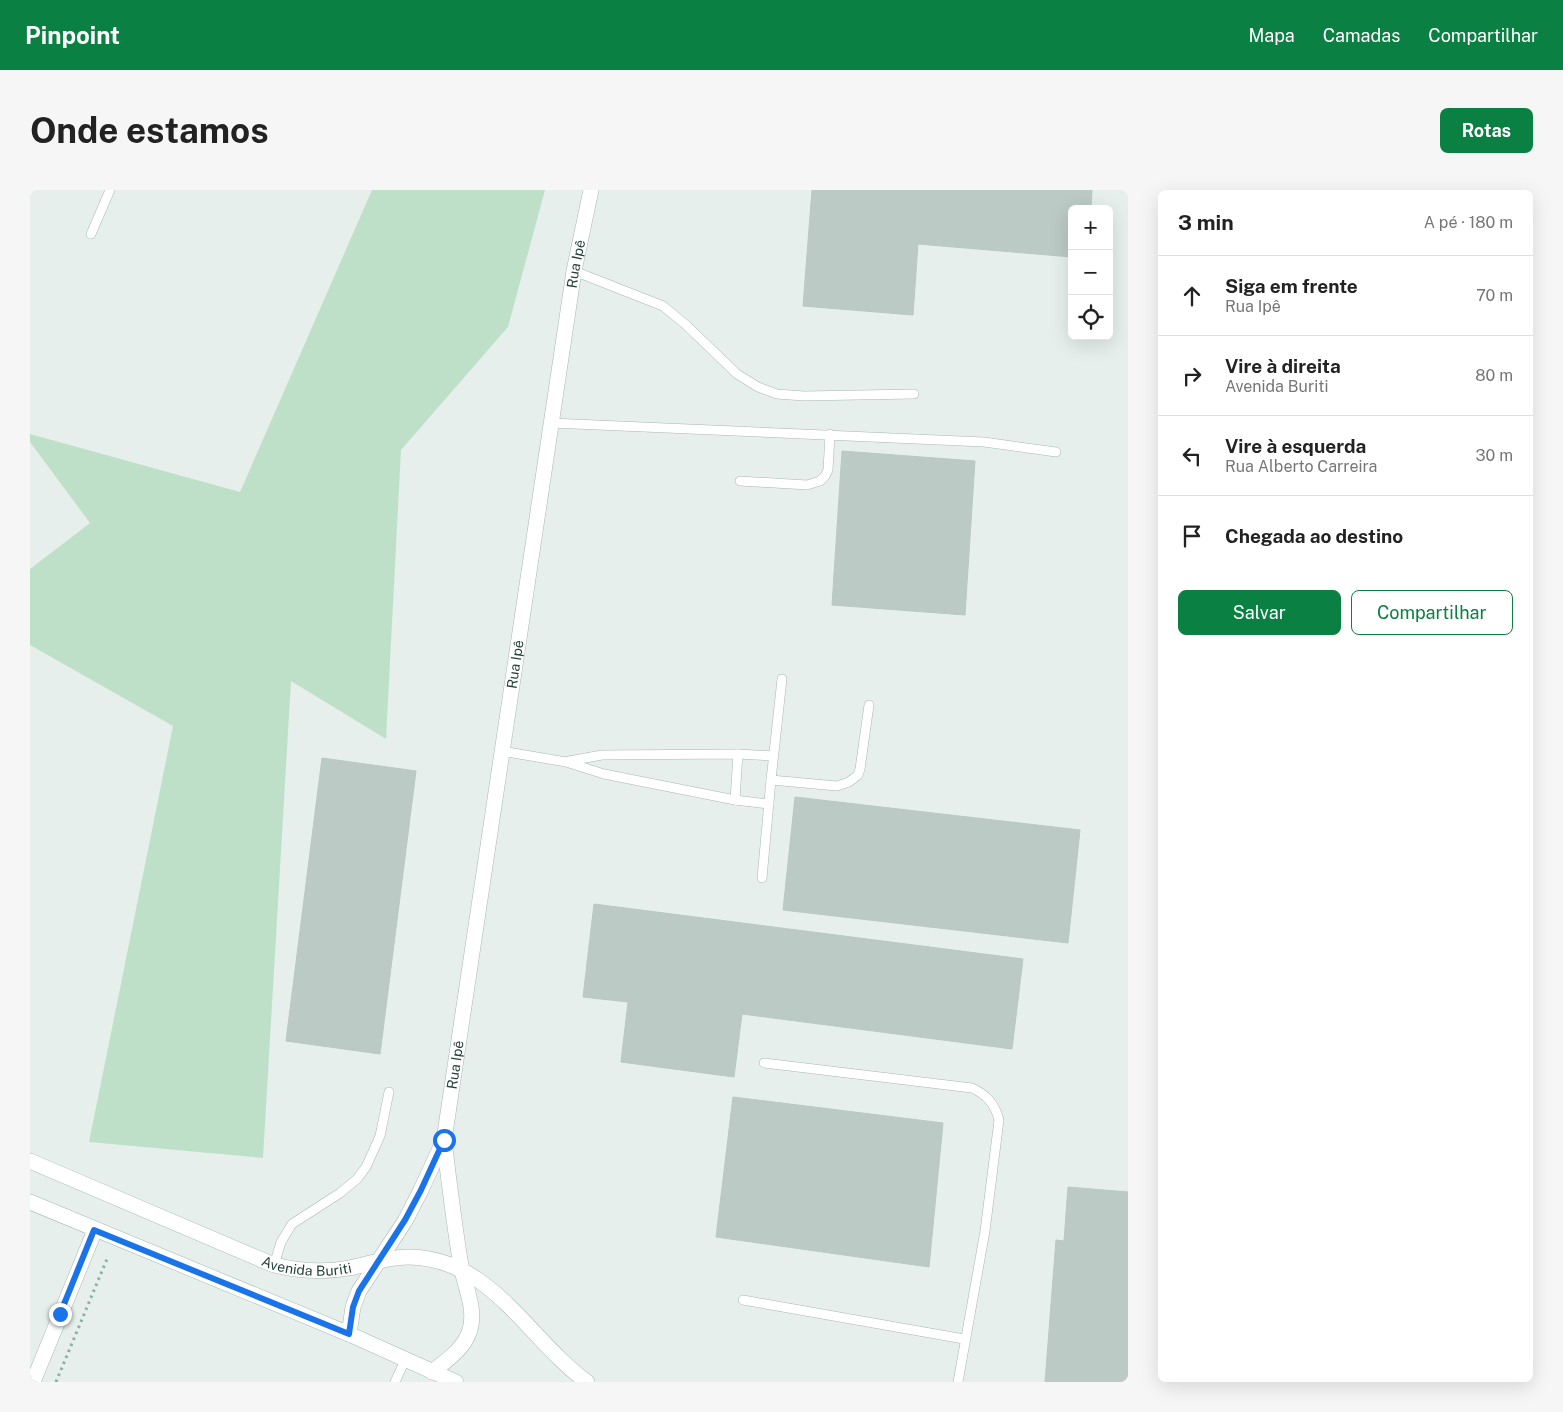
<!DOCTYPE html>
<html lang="pt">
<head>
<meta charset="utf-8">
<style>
	body { margin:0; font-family:"Public Sans",sans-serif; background:#f6f6f6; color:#222 }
	.controls { position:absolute; right:15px; top:15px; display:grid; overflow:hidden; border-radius:8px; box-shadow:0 5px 20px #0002 }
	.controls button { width:45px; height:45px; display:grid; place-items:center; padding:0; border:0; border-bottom:1px solid #e0e0e0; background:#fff; color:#222; font:25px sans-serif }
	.stop { position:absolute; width:15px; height:15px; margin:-11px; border:4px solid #1a73e8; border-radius:50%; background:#fff }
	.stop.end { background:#1a73e8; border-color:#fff; box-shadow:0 1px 5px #0008 }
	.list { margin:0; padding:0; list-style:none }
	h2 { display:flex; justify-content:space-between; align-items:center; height:65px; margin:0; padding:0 20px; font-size:21px }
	h2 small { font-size:16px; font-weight:400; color:#767676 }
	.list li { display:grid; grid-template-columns:32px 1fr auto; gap:15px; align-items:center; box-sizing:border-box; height:80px; padding:0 20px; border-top:1px solid #e0e0e0 }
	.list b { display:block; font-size:19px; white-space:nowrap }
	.list p { margin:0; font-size:16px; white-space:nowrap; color:#767676 }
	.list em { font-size:16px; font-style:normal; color:#767676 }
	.actions { display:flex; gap:10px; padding:15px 20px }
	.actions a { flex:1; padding:11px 0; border:1px solid #0b8043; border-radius:8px; text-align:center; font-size:18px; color:#0b8043 }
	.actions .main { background:#0b8043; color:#fff }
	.icon { flex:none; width:28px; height:28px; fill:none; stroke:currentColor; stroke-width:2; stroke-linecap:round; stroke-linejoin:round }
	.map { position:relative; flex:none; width:1098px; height:1192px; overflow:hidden; border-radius:8px }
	header { display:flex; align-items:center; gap:30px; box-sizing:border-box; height:70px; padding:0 25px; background:#0b8043; color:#fff }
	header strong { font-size:24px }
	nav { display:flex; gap:28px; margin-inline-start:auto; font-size:18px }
	.intro { display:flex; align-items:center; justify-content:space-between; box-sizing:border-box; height:120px; padding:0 30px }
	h1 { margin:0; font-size:35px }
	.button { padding:12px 22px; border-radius:8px; background:#0b8043; color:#fff; font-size:18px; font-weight:700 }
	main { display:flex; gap:30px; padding:0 30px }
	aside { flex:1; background:#fff; border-radius:8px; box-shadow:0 5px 20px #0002 }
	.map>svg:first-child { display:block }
	.green { fill:#bfe0c8 }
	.building { fill:#bbcac4; stroke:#b8c9c2 }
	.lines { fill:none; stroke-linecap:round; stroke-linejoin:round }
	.lane-casing { stroke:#a8b8b2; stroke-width:10 }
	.street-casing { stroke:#a8b8b2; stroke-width:16 }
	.secondary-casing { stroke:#a4bbb3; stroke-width:16 }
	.path { stroke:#86b3a5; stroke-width:3; stroke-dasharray:2.5 4; stroke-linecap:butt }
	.lane { stroke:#fff; stroke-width:9 }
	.street { stroke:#fff; stroke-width:15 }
	.secondary { stroke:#fff; stroke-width:15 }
	.route { stroke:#1a73e8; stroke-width:6 }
	.labels { text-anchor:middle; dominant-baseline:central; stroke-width:4.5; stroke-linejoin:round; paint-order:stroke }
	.street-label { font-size:14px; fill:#24423a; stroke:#f7fbf9 }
</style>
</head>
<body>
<header>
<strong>Pinpoint</strong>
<nav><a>Mapa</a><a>Camadas</a><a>Compartilhar</a></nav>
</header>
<div class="intro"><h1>Onde estamos</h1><a class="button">Rotas</a></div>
<main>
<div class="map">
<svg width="1098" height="1192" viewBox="0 0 1098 1192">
	<rect width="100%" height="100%" fill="#e6efeb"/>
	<polygon class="green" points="342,0 515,0 478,137 371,260 356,549 261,491 233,968 59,952 143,536 0,455 0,379 60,333 0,252 0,244 210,302"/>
	<g class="building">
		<polygon points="782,0 1062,0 1061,19 1042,19 1042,67 888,54 883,125 773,116"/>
		<polygon points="812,261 945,271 935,425 802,415"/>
		<polygon points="292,568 386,581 350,864 256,851"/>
		<polygon points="765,607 1050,640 1038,753 753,720"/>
		<polygon points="564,714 993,769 982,859 712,824 704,887 591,872 598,812 553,807"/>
		<polygon points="703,907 913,933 899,1077 686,1047"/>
		<polygon points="1038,997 1098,1002 1098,1192 1015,1192 1026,1050 1034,1051"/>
	</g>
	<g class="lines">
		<g class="lane-casing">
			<g id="lane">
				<polyline points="61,44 80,0"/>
				<polyline points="544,81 633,116 655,134 707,184 728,197 747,204 774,206 884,204"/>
				<polyline points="521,233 954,252 1026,262"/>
				<polyline points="710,291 777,295 790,291 795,286 798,280 800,244"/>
				<polyline points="471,561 536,572 574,584 705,610 739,614"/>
				<polyline points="539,571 572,565 708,564 743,566"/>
				<polyline points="741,590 807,596 819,592 828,585 830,579 839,515"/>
				<polyline points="705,610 708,564"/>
				<polyline points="732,688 741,590 752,489"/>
				<path d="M734 873 942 898C957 905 965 914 969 930L955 1041 928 1192"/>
				<polyline points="244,1075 251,1052 262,1034 310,1003 327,989 336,977 350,946 359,902"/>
				<polyline points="713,1110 934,1149"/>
				<polyline points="365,1192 375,1170"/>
			</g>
		</g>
		<g class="street-casing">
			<g id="street">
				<polyline points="319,1144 323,1117 329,1101 375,1031 391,1000 414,950"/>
				<path id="s1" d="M402 1182C417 1170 434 1159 440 1140 446 1118 435 1097 431 1076 424 1034 419 992 414 950L544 81 561 0"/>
				<polyline points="3,1192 65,1040"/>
			</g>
		</g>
		<g class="secondary-casing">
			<g id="secondary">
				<path id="s2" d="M0 971 244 1075C269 1081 293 1083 319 1078 339 1074 357 1067 378 1067 460 1067 498 1149 557 1192"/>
				<polyline points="0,1012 319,1144 426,1192"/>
			</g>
		</g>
		<polyline class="path" points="26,1192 77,1069"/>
		<use href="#lane" class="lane"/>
		<use href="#street" class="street"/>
		<use href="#secondary" class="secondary"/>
	</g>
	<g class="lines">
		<polyline class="route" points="30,1124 64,1040 319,1144 323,1117 329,1101 375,1030 391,1000 414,950"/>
	</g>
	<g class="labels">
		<g class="street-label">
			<text stroke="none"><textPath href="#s1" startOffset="1136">Rua Ipê</textPath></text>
			<text stroke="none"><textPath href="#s1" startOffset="731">Rua Ipê</textPath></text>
			<text stroke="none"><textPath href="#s1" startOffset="326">Rua Ipê</textPath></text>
			<text stroke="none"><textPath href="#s2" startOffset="298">Avenida Buriti</textPath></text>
		</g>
	</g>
</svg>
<div class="controls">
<button>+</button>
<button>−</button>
<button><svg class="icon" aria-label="locate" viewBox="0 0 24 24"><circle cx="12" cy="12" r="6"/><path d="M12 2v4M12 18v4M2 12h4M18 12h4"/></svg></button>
</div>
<div class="stop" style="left:414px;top:950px"></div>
<div class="stop end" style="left:30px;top:1124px"></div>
</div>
<aside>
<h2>3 min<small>A pé · 180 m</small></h2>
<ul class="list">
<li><svg class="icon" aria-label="ahead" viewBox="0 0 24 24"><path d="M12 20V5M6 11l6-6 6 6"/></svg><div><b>Siga em frente</b><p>Rua Ipê</p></div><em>70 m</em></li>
<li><svg class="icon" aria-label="right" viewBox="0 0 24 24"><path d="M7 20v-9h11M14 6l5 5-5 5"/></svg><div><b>Vire à direita</b><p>Avenida Buriti</p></div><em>80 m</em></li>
<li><svg class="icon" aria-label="left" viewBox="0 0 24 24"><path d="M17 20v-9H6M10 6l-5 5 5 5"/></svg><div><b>Vire à esquerda</b><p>Rua Alberto Carreira</p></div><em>30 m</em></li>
<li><svg class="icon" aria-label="arrive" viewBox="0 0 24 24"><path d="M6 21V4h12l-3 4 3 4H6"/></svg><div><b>Chegada ao destino</b></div></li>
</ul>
<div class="actions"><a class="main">Salvar</a><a>Compartilhar</a></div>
</aside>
</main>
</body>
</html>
